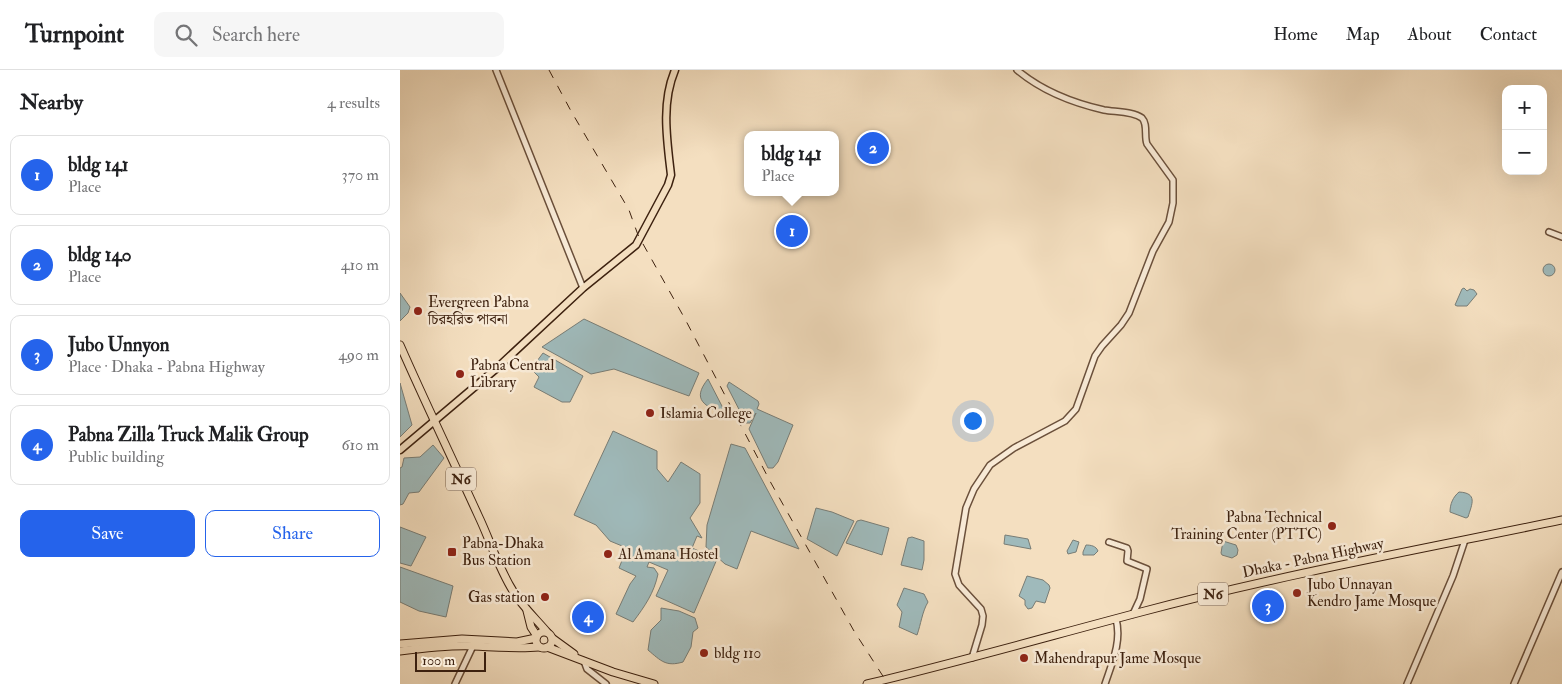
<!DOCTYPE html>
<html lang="en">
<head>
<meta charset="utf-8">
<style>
	body { margin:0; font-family:"IM FELL Double Pica","Noto Serif Bengali",serif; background:#f6f6f6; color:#202124 }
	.controls { position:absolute; right:15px; top:15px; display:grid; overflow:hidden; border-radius:10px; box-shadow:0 5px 20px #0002 }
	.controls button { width:45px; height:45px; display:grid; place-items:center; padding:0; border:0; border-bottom:1px solid #e0e0e0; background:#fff; color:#202124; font:25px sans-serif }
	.scale { position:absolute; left:15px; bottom:12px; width:71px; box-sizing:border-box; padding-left:5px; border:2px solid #3d210f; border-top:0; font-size:14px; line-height:18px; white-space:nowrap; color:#3d210f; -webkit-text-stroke:4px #f8ead6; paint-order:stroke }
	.you { position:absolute; left:572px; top:350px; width:18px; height:18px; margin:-12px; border:4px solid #fff; border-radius:50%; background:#1a73e8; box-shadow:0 0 0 8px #1a73e833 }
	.badge { display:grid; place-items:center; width:32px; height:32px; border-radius:50%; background:#2563eb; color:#fff; font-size:16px; font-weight:700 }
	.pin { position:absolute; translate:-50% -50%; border:2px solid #fff; box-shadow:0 1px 5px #0006 }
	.popup { position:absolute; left:344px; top:61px; width:95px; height:65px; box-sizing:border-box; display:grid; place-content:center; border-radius:10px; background:#fff; filter:drop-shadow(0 1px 4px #0005); font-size:16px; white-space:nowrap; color:#757577 }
	.popup b { font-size:19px; color:#202124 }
	.popup::after { content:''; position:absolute; left:50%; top:100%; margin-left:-10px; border:10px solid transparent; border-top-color:#fff }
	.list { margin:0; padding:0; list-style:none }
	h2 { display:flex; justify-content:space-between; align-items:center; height:65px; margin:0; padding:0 20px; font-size:21px }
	h2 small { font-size:16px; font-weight:400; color:#757577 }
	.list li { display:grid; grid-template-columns:32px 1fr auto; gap:15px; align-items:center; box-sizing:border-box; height:80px; margin:0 10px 10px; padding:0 10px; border:1px solid #e0e0e0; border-radius:10px }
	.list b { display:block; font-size:19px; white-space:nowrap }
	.list p { margin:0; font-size:16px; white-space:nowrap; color:#757577 }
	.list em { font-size:16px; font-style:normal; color:#757577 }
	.actions { display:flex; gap:10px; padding:15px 20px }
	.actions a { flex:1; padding:11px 0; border:1px solid #2563eb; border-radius:10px; text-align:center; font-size:18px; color:#2563eb }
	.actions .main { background:#2563eb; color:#fff }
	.icon { flex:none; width:28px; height:28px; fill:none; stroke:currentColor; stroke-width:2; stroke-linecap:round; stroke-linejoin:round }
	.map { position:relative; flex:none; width:1162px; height:614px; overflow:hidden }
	header { display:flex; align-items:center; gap:30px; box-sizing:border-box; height:70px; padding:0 25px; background:#fff; border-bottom:1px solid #e0e0e0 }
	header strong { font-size:24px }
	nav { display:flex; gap:28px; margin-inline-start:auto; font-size:18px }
	.search { width:350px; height:45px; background:#f6f6f6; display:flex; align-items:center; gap:12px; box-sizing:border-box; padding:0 18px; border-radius:10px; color:#757577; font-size:19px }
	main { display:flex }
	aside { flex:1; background:#fff }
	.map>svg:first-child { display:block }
	.water { fill:#9fbabb; stroke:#787d76 }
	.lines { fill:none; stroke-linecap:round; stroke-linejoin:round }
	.minor-casing { stroke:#6b503b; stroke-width:8 }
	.major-casing { stroke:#3d210f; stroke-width:9 }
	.highway-casing { stroke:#3d210f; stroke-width:9 }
	.minor { stroke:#f8ead6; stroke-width:5 }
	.major { stroke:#f4dfc0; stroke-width:6 }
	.highway { stroke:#f4dfc0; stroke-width:7 }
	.rail { stroke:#3d210f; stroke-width:1; stroke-dasharray:9 9; stroke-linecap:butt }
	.poi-dot { fill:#8f2418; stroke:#f8ead6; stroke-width:2 }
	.labels { text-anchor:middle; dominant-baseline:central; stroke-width:5; stroke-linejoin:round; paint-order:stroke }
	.shield { fill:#f8ead6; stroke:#755d4b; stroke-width:1 }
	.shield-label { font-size:14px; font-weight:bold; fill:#3d210f }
	.poi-label { font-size:15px; fill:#3d210f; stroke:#f8ead6; text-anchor:start }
	.street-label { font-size:15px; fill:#3d210f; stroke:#f8ead6 }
</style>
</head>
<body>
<header>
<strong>Turnpoint</strong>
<div class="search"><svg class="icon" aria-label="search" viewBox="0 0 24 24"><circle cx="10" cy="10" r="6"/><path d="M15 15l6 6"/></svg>Search here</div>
<nav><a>Home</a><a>Map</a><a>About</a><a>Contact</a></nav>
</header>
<main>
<aside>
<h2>Nearby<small>4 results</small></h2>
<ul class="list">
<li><span class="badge">1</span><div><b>bldg 141</b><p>Place</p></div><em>370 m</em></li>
<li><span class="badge">2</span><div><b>bldg 140</b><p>Place</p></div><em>410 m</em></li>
<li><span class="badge">3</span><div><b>Jubo Unnyon</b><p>Place · Dhaka - Pabna Highway</p></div><em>490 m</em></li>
<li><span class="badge">4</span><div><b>Pabna Zilla Truck Malik Group</b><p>Public building</p></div><em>610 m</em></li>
</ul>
<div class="actions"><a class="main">Save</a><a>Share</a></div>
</aside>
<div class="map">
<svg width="1162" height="614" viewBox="0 0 1162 614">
	<rect width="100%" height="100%" fill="#f4dfc0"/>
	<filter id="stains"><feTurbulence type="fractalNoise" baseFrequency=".004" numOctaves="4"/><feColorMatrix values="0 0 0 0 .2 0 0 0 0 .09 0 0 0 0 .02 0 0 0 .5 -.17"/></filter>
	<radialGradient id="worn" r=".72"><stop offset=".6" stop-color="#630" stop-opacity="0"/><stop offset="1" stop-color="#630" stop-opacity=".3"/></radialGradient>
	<g class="water">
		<circle cx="1149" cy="200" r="6"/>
		<polygon points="1064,218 1067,221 1070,219 1074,220 1077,224 1067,236 1057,236 1055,235 1062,219"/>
		<polygon points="0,223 10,237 8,243 0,251"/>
		<polygon points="184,249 299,303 289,326 214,299 191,304 142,277"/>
		<polygon points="143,283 183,306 170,332 162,332 134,317 139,307 131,299"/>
		<path d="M308 309 324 340V344C305 336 291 330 308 309Z"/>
		<polygon points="329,312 358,331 359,334 357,339 393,355 378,392 373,398 368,398 349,359 356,343 350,353 346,353 327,316"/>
		<polygon points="0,313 12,355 0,367"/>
		<path d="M213 361 257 381V399L268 412 281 392 300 404V433L290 448 302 468 297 466 292 478 317 489 294 543 256 526 268 500 249 492 247 497 254 498 258 504C254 523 245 536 233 552L216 544 230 514 236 506 219 498 227 478 210 471 196 455 174 445Z"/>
		<polygon points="331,374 345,378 399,479 351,461 337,499 325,494 306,477 307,455"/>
		<polygon points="33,375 44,388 19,422 9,423 3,434 0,435 0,398 2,397 4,388 20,387"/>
		<path d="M1059 422C1078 423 1072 434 1068 447L1066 448 1050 442C1050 434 1053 427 1059 422Z"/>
		<polygon points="416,438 432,442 454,451 437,486 407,469"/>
		<polygon points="461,450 489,458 482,485 446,473 457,451"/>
		<polygon points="0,457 26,467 11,496 0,493"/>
		<polygon points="605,465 628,469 631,479 604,474"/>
		<polygon points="512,467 524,471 524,490 522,500 501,495 508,468"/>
		<polygon points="673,470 679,472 676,482 668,484 667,481"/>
		<polygon points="823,471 836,475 838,480 837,485 832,488 822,485 821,483"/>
		<path d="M686 475C691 475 696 476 698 481L694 485H683V482Z"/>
		<polygon points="0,497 53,516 46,547 19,541 0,532"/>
		<polygon points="627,506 643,510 649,515 650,518 645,533 636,531 632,538 628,539 625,535 625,530 619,526"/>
		<path d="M504 518 524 524 528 532C522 542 521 554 517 565L499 557 502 542 497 535Z"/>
		<path d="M261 538 279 541 295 548 298 558 293 562 291 577 283 592C266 597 261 591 248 580L251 560 261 550Z"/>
	</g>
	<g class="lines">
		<g class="minor-casing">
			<g id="minor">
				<polyline points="96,0 183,218"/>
				<polyline points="1149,162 1162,167"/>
				<polyline points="709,472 727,478 728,481 727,491 747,499 740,529 733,544"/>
				<path d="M572 588 582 555 583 546 581 539 559 515 555 504 566 438 574 419 590 395 614 378 665 351 676 339 695 286 702 276 721 255 729 243 753 181 769 152 773 133V110L747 74C744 67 748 54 742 48 733 41 715 42 704 40 673 33 642 21 617 0"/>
				<polyline points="184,591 187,599 206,614"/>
				<polyline points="55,614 73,576"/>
				<path d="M705 614C712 593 722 571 716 549"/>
				<polyline points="1007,614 1053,506 1065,470"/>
				<polyline points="1114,614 1162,502"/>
			</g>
		</g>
		<g class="major-casing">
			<path id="major" d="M0 380 97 298 183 218 236 175 268 115 271 105C267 70 261 33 275 0"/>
		</g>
		<g class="highway-casing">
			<g id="highway">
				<path d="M0 275C25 332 52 388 78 445 90 470 98 497 113 521 122 536 135 548 147 562"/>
				<polyline points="127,541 131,557 137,566"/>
				<circle cx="144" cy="570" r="8"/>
				<polyline points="152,568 174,584"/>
				<polyline points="0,574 62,569 117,572 136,568"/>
				<polyline points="147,577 213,602 254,614"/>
				<path d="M0 581C24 578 49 575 73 576 96 577 117 579 139 577"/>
				<path d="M467 614C559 592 650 566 741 542 880 505 1022 479 1162 450"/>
			</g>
		</g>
		<use href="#minor" class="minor"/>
		<use href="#major" class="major"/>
		<use href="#highway" class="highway"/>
		<polyline class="rail" points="149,0 171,41 229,140 238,165 285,249 371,413 454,561 488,614"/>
	</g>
	<g class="poi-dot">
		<circle cx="18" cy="241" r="5"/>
		<circle cx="60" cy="304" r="5"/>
		<circle cx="250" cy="343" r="5"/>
		<circle cx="932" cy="456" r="5"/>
		<rect x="47" y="477" width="10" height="10" rx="2.5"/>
		<circle cx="208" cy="484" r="5"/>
		<circle cx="897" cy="523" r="5"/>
		<circle cx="145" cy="527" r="5"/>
		<circle cx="304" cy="583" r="5"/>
		<circle cx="624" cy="588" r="5"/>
	</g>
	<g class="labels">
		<g class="shield">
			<rect x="46" y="397.5" width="30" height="23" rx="4"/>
			<rect x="798" y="512.5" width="30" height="23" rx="4"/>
		</g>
		<g class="shield-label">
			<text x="61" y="409">N6</text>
			<text x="813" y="524">N6</text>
		</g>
		<g class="poi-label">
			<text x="28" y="232">Evergreen Pabna<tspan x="28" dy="17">চিরহরিত পাবনা</tspan></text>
			<text x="70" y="295">Pabna Central<tspan x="70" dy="17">Library</tspan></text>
			<text x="260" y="343">Islamia College</text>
			<text x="922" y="447" text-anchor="end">Pabna Technical<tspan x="922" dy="17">Training Center (PTTC)</tspan></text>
			<text x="62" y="473">Pabna-Dhaka<tspan x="62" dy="17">Bus Station</tspan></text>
			<text x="218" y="484">Al Amana Hostel</text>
			<text x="907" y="514">Jubo Unnayan<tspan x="907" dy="17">Kendro Jame Mosque</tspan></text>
			<text x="135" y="527" text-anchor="end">Gas station</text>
			<text x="314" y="583">bldg 110</text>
			<text x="634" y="588">Mahendrapur Jame Mosque</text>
		</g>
		<g class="street-label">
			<text transform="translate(913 488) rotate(-12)">Dhaka - Pabna Highway</text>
		</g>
	</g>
	<rect width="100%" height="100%" filter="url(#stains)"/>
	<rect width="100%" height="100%" fill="url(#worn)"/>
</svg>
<div class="controls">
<button>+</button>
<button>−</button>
</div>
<div class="scale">100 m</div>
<div class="you"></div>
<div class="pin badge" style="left:392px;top:161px">1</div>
<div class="popup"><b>bldg 141</b>Place</div>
<div class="pin badge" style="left:473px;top:78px">2</div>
<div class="pin badge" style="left:868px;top:536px">3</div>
<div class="pin badge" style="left:188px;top:547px">4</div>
</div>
</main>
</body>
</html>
